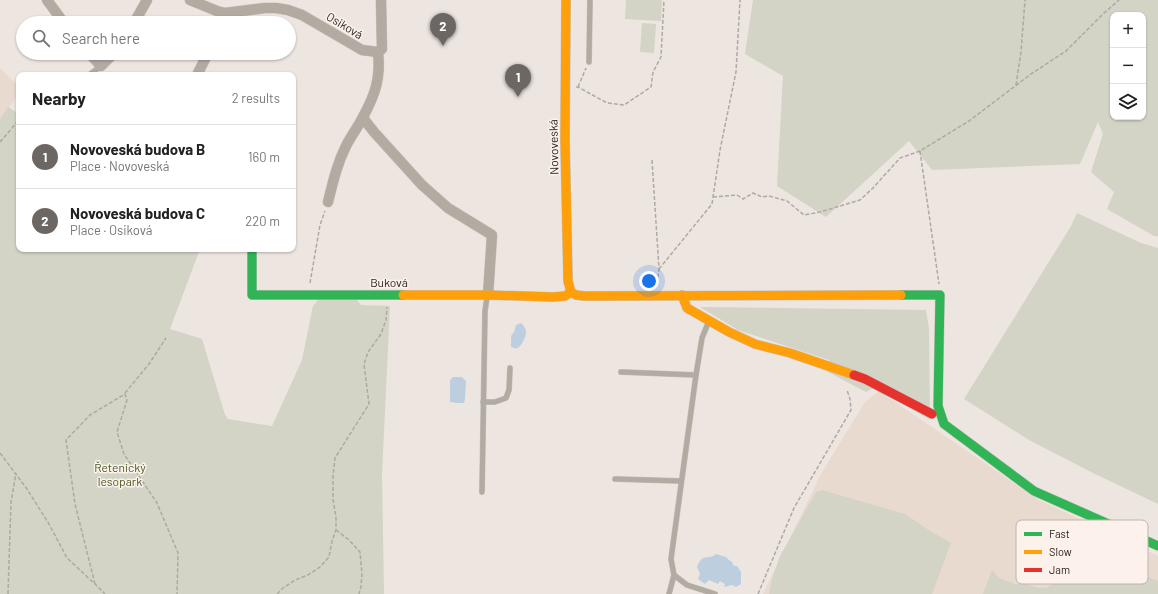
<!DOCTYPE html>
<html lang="en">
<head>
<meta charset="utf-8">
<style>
	body { margin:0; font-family:Barlow,sans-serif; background:#f2f2f2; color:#222 }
	.controls { position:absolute; right:12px; top:12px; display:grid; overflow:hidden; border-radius:8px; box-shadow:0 1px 3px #0004 }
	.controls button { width:36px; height:36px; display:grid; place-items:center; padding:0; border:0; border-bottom:1px solid #e0e0e0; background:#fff; color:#222; font:20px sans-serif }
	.you { position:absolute; left:649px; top:281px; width:14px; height:14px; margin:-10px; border:3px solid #fff; border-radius:50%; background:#1a73e8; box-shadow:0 0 0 6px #1a73e833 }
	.badge { display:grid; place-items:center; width:26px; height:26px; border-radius:50%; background:#6d6763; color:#fff; font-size:13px; font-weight:700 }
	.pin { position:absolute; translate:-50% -33px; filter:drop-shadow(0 1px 2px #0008) }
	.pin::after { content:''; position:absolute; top:21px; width:14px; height:12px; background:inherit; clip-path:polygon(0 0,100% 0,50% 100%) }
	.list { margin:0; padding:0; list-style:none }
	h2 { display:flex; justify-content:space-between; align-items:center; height:52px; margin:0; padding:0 16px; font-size:17px }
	h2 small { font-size:13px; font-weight:400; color:#767676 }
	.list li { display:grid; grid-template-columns:26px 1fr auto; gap:12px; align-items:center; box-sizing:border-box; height:64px; padding:0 16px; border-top:1px solid #e0e0e0 }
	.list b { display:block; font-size:15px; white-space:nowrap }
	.list p { margin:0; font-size:13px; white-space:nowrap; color:#767676 }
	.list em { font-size:13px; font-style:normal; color:#767676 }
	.icon { flex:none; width:22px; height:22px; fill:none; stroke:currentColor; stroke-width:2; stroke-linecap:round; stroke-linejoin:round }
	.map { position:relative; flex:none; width:1158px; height:594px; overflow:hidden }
	.search { position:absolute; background:#fff; box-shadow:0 1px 3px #0004; left:16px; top:16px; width:280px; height:44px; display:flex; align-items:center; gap:10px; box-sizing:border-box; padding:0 14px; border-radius:22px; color:#767676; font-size:15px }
	.panel { position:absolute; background:#fff; box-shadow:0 1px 3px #0004; left:16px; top:72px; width:280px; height:180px; border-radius:8px }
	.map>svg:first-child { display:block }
	.built { fill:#e9dad0 }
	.green { fill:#d3d3c6; fill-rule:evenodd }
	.water { fill:#bdcfdf }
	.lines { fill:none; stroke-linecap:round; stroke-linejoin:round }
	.lane-casing { stroke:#c9c3be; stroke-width:6 }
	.street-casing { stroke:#c9c3be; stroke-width:11 }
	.fast-casing { stroke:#c9c3be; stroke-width:10 }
	.slow-casing { stroke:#c9c3be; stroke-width:10 }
	.jam-casing { stroke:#c9c3be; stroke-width:10 }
	.path { stroke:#aea9a2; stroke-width:1.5; stroke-dasharray:4 2; stroke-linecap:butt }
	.lane { stroke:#b2aba2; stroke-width:5 }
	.street { stroke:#b2aba2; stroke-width:10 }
	.fast { stroke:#30b455; stroke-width:9 }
	.slow { stroke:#ff9f0a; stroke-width:9 }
	.jam { stroke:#e5322d; stroke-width:9 }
	.labels { text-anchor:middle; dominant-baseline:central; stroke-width:3; stroke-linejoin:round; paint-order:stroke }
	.street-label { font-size:12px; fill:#282320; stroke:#fdf2eb }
	.park-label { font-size:12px; fill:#495825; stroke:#fdf2eb }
	.key { fill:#fdf2eb; stroke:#bdb4ae; stroke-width:1 }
	.key-label { font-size:11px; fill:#282320 }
</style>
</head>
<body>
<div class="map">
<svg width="1158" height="594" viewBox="0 0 1158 594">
	<rect width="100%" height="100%" fill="#ede5e0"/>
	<g class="built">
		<polygon points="0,68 19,87 19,94 0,119"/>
		<polygon points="879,391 1039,500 1158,556 1158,594 763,594 821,474 865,402"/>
	</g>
	<g class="green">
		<polygon points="626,0 662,0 661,21 625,19"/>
		<path d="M753 0H1158V236H1154L1107 209 1114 192 1091 172 1103 134 1098 122 1080 164 932 170 909 141 826 217 777 186 783 76 745 54ZM1113 15H1143V117H1113Z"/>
		<polygon points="642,23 656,24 654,53 640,52"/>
		<polygon points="8,107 19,114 19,249 200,249 170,329 202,339 225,415 228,419 272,426 302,360 313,306 319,299 356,299 361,305 390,306 382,474 384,594 0,594 0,119"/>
		<polygon points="1077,213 1141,243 1158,248 1158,504 1093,473 1029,440 964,399 1071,226"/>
		<polygon points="700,307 926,310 929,329 930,420 875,387 866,392 828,372 829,360 738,330"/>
		<polygon points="822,490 905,514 930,531 951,543 932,594 769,594 772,579 780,556 816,492"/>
		<polygon points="992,570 999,578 1015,584 1025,584 1038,588 1046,588 1061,579 1073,578 1099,573 1124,572 1148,577 1158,581 1158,594 983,594"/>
	</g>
	<g class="water">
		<path d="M521 323C523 325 525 327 526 331 527 335 522 345 518 348 515 349 514 348 511 347V336L514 332 516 325Z"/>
		<polygon points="453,377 462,377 466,381 465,399 464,403 456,403 450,402 450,380"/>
		<path d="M716 554 726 557 729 560 732 562 734 566H737L741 572V584L736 587 732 585 724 587 725 584 720 581 718 584 709 580 705 584 698 579 700 574 697 567C703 552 707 561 716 554Z"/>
	</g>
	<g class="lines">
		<g class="lane-casing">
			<g id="lane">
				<polyline points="589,62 590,0"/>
				<polyline points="89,75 101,66"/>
				<polyline points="709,321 702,338 696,375 671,559 674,575 687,585 715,594"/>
				<polyline points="621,372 696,375"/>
				<polyline points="483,402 495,402 506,398 509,390 510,368"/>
				<polyline points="615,479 681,481"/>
				<polyline points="482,492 485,311 487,297"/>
				<polyline points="669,594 674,575"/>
			</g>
		</g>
		<g class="street-casing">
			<g id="street">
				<polyline points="47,0 64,23"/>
				<polyline points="190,0 217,11 225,13 265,8 276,8 288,10 302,15 362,50 378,52"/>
				<polyline points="134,23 147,0"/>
				<polyline points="222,23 225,13"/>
				<polyline points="378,52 382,49 381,0"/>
				<polyline points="89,53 101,66 114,53"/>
				<polyline points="197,75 208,53"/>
				<polyline points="363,118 374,132 422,185 448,208 492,235 488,295"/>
				<path d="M328 202C333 182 337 164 346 146 351 136 358 127 363 117 375 95 381 78 378 52"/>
			</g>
		</g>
		<g class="fast-casing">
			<g id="fast">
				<polyline points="252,249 252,295 403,295"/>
				<polyline points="901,295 940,295 938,406 944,424 1034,491 1158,546"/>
			</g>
		</g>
		<g class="slow-casing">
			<g id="slow">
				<polyline points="566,0 565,140 568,281 571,292"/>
				<polyline points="571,292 576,295 584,296 901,295"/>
				<polyline points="403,295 488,295 553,297 565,296 571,292"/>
				<polyline points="682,295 687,308 729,332 755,344 790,353 854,375"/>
			</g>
		</g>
		<g class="jam-casing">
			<polyline id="jam" points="854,375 865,379 932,414"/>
		</g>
		<g class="path">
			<polyline points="1016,85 1021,52 1025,0"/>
			<polyline points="576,87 578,87 607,103 624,105 651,87 653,72 661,57 664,0"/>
			<polyline points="578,87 586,68"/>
			<polyline points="0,142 19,120"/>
			<polyline points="920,151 939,284"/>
			<polyline points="652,160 659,269 657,284"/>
			<polyline points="713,197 737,195 743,199 753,193 762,197 769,196 787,201 804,215 820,212 860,200 873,188 900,158 920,151 969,121 1031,74 1066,51 1103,14 1119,0"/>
			<polyline points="659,269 712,204 720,150 736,72 740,0"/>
			<polyline points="310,283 320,225 325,211"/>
			<polyline points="125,393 149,364 166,338"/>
			<polyline points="0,453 27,489 49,524 67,558 95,584 105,594"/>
			<polyline points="336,530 349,540 360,552 362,574 361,587 359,594"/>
			<polyline points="95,584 75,504 66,440 90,415 125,394 127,400 117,432 124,454 157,503 178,553 177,594"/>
			<polyline points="8,594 11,502 16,473"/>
			<polyline points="277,594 283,588 295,580 308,575 320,567 329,557 332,541 336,530 336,518 333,499 333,476 335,458 369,404 364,364 368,352 381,334 386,320 387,307"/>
			<polyline points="758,594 794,508 851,410 850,399 847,390"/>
		</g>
		<use href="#lane" class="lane"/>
		<use href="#street" class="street"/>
		<use href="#fast" class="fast"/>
		<use href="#slow" class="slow"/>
		<use href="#jam" class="jam"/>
	</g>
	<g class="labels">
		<g class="street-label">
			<text transform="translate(345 25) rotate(31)">Osiková</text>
			<text transform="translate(553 147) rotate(-91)">Novoveská</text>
			<text x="389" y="282">Buková</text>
		</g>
		<g class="park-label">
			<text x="120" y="467">Řetenický<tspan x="120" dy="14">lesopark</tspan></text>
		</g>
	</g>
	<rect x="1016" y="520" width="132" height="64" rx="6" class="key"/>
	<rect x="1024" y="532" width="18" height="4" fill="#30b455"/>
	<rect x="1024" y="550" width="18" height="4" fill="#ff9f0a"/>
	<rect x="1024" y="568" width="18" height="4" fill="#e5322d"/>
	<g class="key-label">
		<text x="1049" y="538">Fast</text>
		<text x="1049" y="556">Slow</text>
		<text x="1049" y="574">Jam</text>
	</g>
</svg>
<div class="controls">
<button>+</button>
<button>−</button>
<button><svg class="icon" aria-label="layers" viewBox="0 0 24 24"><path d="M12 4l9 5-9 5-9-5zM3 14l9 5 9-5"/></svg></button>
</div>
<div class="you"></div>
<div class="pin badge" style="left:518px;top:97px">1</div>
<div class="pin badge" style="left:443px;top:46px">2</div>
<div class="search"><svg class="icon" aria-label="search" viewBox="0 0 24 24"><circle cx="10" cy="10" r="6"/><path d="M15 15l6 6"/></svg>Search here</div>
<section class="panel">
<h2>Nearby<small>2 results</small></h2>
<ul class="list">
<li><span class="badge">1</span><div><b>Novoveská budova B</b><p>Place · Novoveská</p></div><em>160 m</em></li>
<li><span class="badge">2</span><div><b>Novoveská budova C</b><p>Place · Osiková</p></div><em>220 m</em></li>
</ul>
</section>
</div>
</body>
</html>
